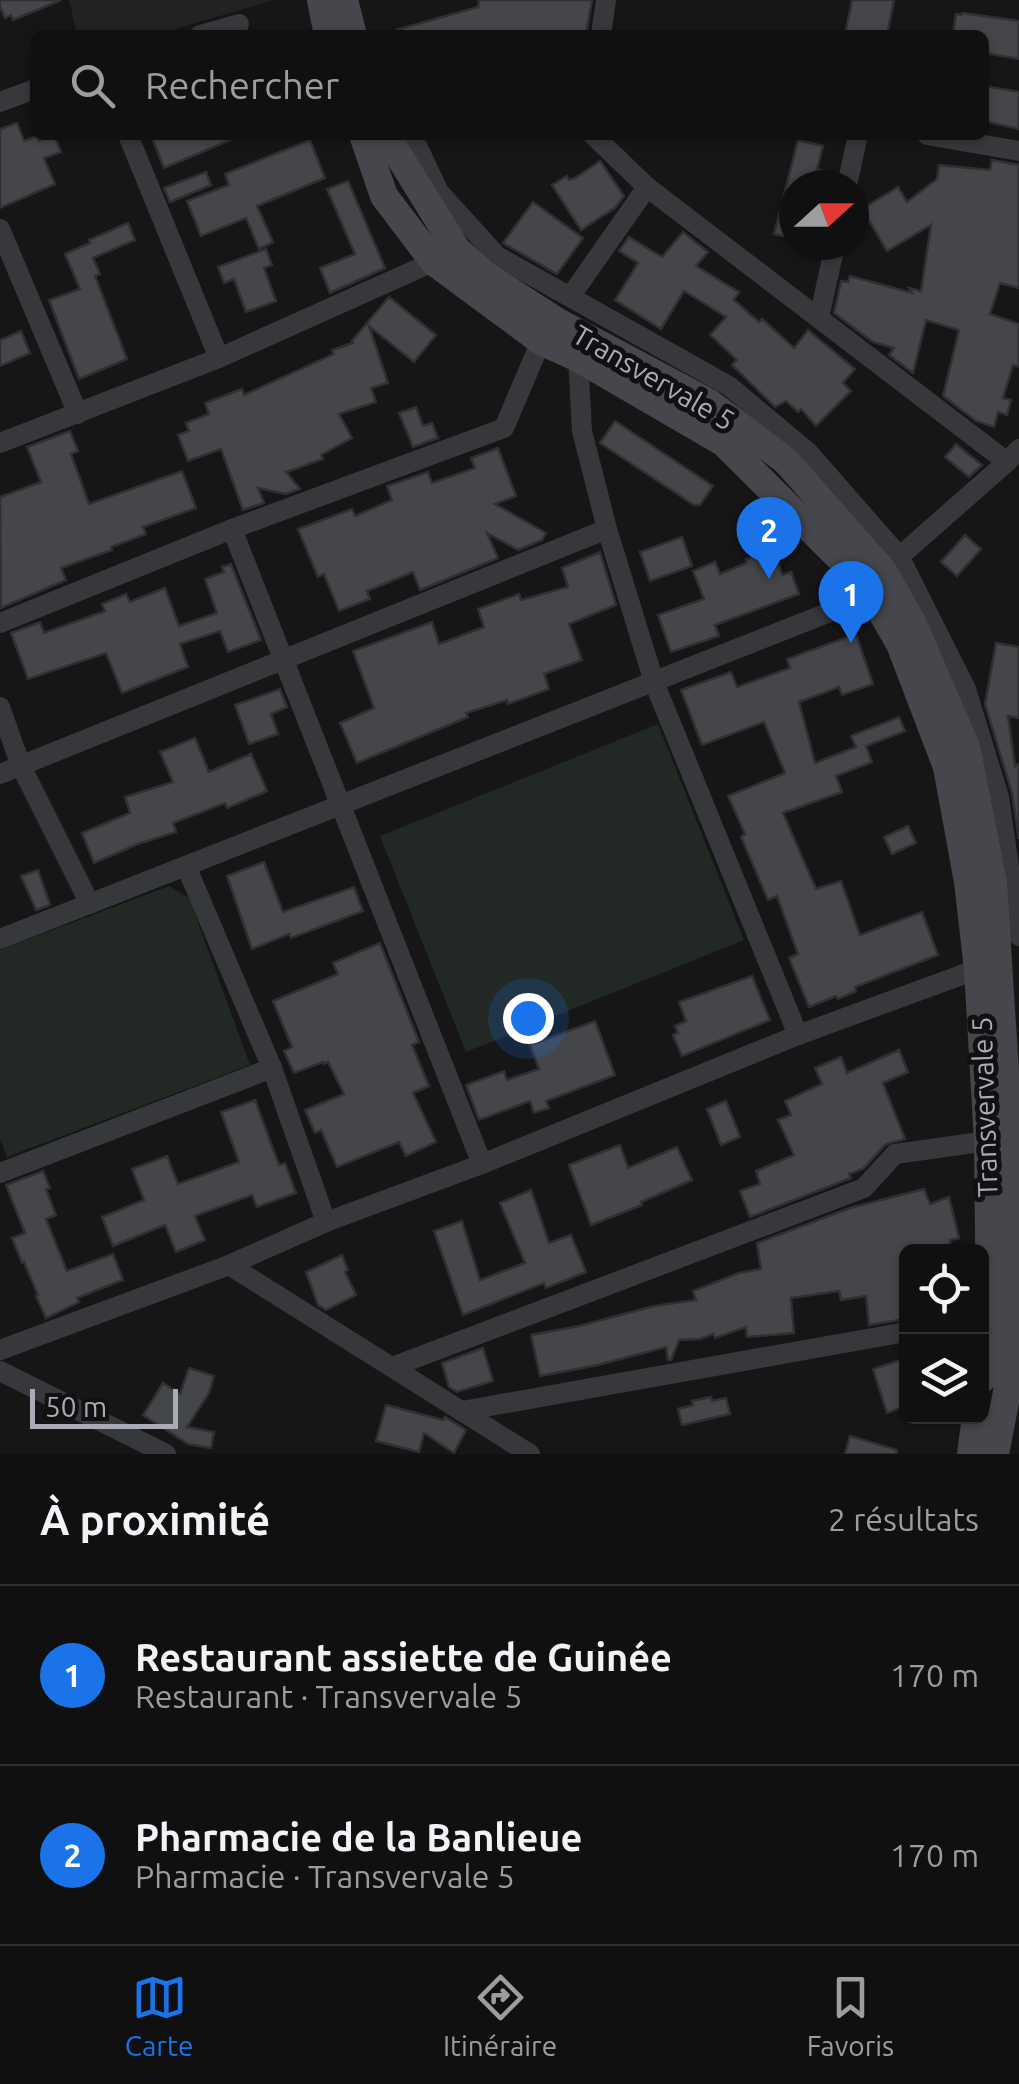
<!DOCTYPE html>
<html lang="fr">
<head>
<meta charset="utf-8">
<style>
	body { margin:0; font-family:Ubuntu,sans-serif; background:#1e1e1f; color:#f1f3f6 }
	.controls { position:absolute; right:30px; bottom:30px; display:grid; overflow:hidden; border-radius:15px; box-shadow:0 2px 8px #0004 }
	.controls button { width:90px; height:90px; display:grid; place-items:center; padding:0; border:0; border-bottom:2px solid #303031; background:#101011; color:#f1f3f6; font:50px sans-serif }
	.compass { position:absolute; left:779px; top:170px; width:90px; height:90px; border-radius:50%; background:#101011; box-shadow:0 2px 8px #0004; rotate:69deg }
	.scale { position:absolute; left:30px; bottom:25px; width:148px; box-sizing:border-box; padding-left:10px; border:5px solid #a9acb6; border-top:0; font-size:28px; line-height:35px; white-space:nowrap; color:#a9acb6; -webkit-text-stroke:8px #111112; paint-order:stroke }
	.you { position:absolute; left:528px; top:1018px; width:35px; height:35px; margin:-25px; border:8px solid #fff; border-radius:50%; background:#1a73e8; box-shadow:0 0 0 15px #1a73e833 }
	.badge { display:grid; place-items:center; width:65px; height:65px; border-radius:50%; background:#1a73e8; color:#fff; font-size:32px; font-weight:700 }
	.pin { position:absolute; translate:-50% -82px; filter:drop-shadow(0 2px 5px #0008) }
	.pin::after { content:''; position:absolute; top:52px; width:35px; height:30px; background:inherit; clip-path:polygon(0 0,100% 0,50% 100%) }
	.list { margin:0; padding:0; list-style:none }
	h2 { display:flex; justify-content:space-between; align-items:center; height:130px; margin:0; padding:0 40px; font-size:42px }
	h2 small { font-size:32px; font-weight:400; color:#9c9d9f }
	.list li { display:grid; grid-template-columns:65px 1fr auto; gap:30px; align-items:center; box-sizing:border-box; height:180px; padding:0 40px; border-top:2px solid #303031 }
	.list b { display:block; font-size:38px; white-space:nowrap }
	.list p { margin:0; font-size:32px; white-space:nowrap; color:#9c9d9f }
	.list em { font-size:32px; font-style:normal; color:#9c9d9f }
	.icon { flex:none; width:55px; height:55px; fill:none; stroke:currentColor; stroke-width:2; stroke-linecap:round; stroke-linejoin:round }
	.map { position:relative; flex:none; width:1019px; height:1454px; overflow:hidden }
	.search { position:absolute; background:#101011; box-shadow:0 2px 8px #0004; left:30px; right:30px; top:30px; height:110px; display:flex; align-items:center; gap:25px; box-sizing:border-box; padding:0 35px; border-radius:15px; color:#9c9d9f; font-size:38px }
	.sheet { height:490px; background:#101011 }
	nav { display:flex; justify-content:space-around; align-items:center; box-sizing:border-box; height:140px; border-top:2px solid #303031; background:#101011; font-size:28px; color:#9c9d9f }
	nav a { display:grid; justify-items:center; gap:5px }
	nav .on { color:#1a73e8 }
	.map>svg:first-child { display:block }
	.built { fill:#222224 }
	.green { fill:#222924 }
	.building { fill:#45464a; stroke:#303033; stroke-width:2.5 }
	.lines { fill:none; stroke-linecap:round; stroke-linejoin:round }
	.street { stroke:#37383c; stroke-width:20 }
	.secondary { stroke:#46474c; stroke-width:28 }
	.labels { text-anchor:middle; dominant-baseline:central; stroke-width:10; stroke-linejoin:round; paint-order:stroke }
	.street-label { font-size:28px; fill:#a9acb6; stroke:#111112 }
</style>
</head>
<body>
<div class="map">
<svg width="1019" height="1454" viewBox="0 0 1019 1454">
	<rect width="100%" height="100%" fill="#161617"/>
	<polygon class="built" points="69,0 274,0 155,35 77,35"/>
	<g class="green">
		<polygon points="658,724 744,940 466,1052 380,836"/>
		<polygon points="169,886 189,898 250,1065 7,1157 0,1139 0,950"/>
	</g>
	<g class="building">
		<polygon points="0,0 61,0 13,20 11,15 5,18 0,7"/>
		<polygon points="479,0 592,0 586,35 396,35 396,30 478,7"/>
		<polygon points="852,0 894,0 887,35 845,35"/>
		<polygon points="962,13 1019,21 1019,59 984,53 984,35 953,35 956,14 961,15"/>
		<polygon points="984,86 1019,92 1019,129 984,121"/>
		<polygon points="17,123 24,141 37,136 39,141 54,135 61,152 44,158 55,184 0,208 0,129"/>
		<polygon points="151,135 242,135 164,168"/>
		<polygon points="310,140 325,178 257,206 273,242 259,249 246,218 201,236 187,201 229,185 225,174"/>
		<polygon points="798,140 823,146 817,169 835,174 834,185 794,185 794,238 774,234"/>
		<polygon points="992,160 1019,165 1019,288 1000,283 990,314 1019,324 1019,367 1013,365 1003,398 1011,400 1007,415 998,412 994,427 976,421 943,396 959,330 926,320 913,373 889,355 894,348 873,342 834,313 841,281 848,282 850,276 912,293 909,288 921,291 931,225 887,251 862,209 898,187 907,202 937,179 939,165 990,170"/>
		<polygon points="600,161 624,196 616,207 581,230 552,185 567,176 569,180 575,178"/>
		<polygon points="206,172 211,185 170,202 164,188"/>
		<polygon points="348,181 385,268 330,293 320,268 355,254 327,189"/>
		<polygon points="533,202 583,238 557,274 503,243"/>
		<polygon points="128,223 135,240 93,258 100,274 95,276 127,359 79,379 49,300 80,289 65,254 90,243 89,240"/>
		<polygon points="683,232 708,252 696,266 739,292 734,300 759,322 762,319 794,348 808,330 855,369 843,383 851,391 816,426 801,409 798,412 786,401 775,407 732,365 737,360 710,335 726,317 684,291 661,329 615,300 638,263 619,251 629,237 662,257"/>
		<polygon points="266,249 272,265 264,268 276,301 246,312 234,279 224,283 218,267"/>
		<polygon points="389,297 436,335 414,362 369,326 388,383 371,388 376,402 339,414 352,438 321,455 323,459 286,472 300,489 286,494 258,488 264,503 243,510 221,449 188,461 178,435 189,431 186,423 209,414 205,403 242,389 244,395 334,354 332,350 353,343 352,341"/>
		<polygon points="21,331 30,353 0,366 0,340"/>
		<polygon points="416,407 423,426 432,423 438,438 413,447 399,413"/>
		<polygon points="615,421 713,486 700,505 694,505 600,443"/>
		<polygon points="70,431 78,451 71,454 89,504 182,471 196,508 143,527 146,534 111,547 112,550 61,568 66,580 1,608 0,497 41,482 27,447"/>
		<polygon points="956,444 982,465 969,477 945,457"/>
		<polygon points="498,448 516,496 495,504 546,533 542,540 518,550 487,533 498,558 420,590 413,572 367,591 370,599 339,611 324,574 318,577 298,529 352,509 355,516 392,500 387,486 428,472 432,483 475,468 471,458"/>
		<polygon points="965,535 981,549 957,576 941,562"/>
		<polygon points="682,537 692,566 650,581 640,552"/>
		<polygon points="774,550 782,575 791,572 799,594 715,625 719,636 671,652 658,615 704,599 693,571 715,562 720,574 747,563 746,559"/>
		<polygon points="600,552 616,605 569,624 582,660 544,674 549,689 508,704 507,700 466,713 468,717 357,763 340,723 374,708 353,651 432,622 439,644 484,627 478,609 519,594 521,600 568,587 562,568"/>
		<polygon points="231,564 261,640 228,652 220,631 180,644 188,667 122,693 106,653 28,679 11,633 40,622 44,633 105,611 102,604 126,594 130,602 165,588 179,626 217,613 205,579 224,572 222,567"/>
		<polygon points="856,634 873,684 842,695 839,687 799,702 815,763 856,747 851,736 899,717 905,731 866,746 872,762 836,776 842,792 783,813 816,889 841,881 860,935 922,912 938,955 855,987 856,991 838,999 836,996 809,1007 789,958 798,954 777,896 768,900 741,837 745,834 728,796 785,773 764,722 702,745 681,690 731,672 737,687 790,668 787,659"/>
		<polygon points="996,643 1019,647 1019,718 1008,716 1015,766 1019,764 1019,839 1012,793 985,704"/>
		<polygon points="280,689 287,707 271,714 278,734 249,744 235,705"/>
		<polygon points="195,738 209,772 251,754 267,791 227,808 225,803 173,823 176,832 138,844 94,863 82,833 130,813 125,797 173,782 160,752"/>
		<polygon points="908,826 916,843 892,854 884,837"/>
		<polygon points="264,862 283,912 354,887 363,911 291,938 289,934 252,949 227,876"/>
		<polygon points="38,870 50,905 36,910 21,876"/>
		<polygon points="380,943 419,1042 412,1045 429,1086 413,1093 436,1142 406,1156 399,1142 337,1167 321,1130 315,1133 305,1110 344,1094 328,1062 324,1064 323,1062 294,1073 284,1051 292,1047 273,1001 338,974 333,963"/>
		<polygon points="752,976 770,1020 682,1056 673,1035 678,1033 675,1026 686,1021 679,1002"/>
		<polygon points="595,1021 615,1075 546,1101 549,1108 534,1113 530,1101 479,1120 466,1085 504,1071 507,1080 539,1069 530,1045"/>
		<polygon points="899,1050 908,1072 883,1083 905,1139 886,1144 863,1169 849,1174 851,1178 750,1217 740,1191 760,1184 756,1171 794,1155 778,1120 791,1115 785,1101 822,1084 815,1068 841,1057 847,1073"/>
		<polygon points="255,1100 279,1165 285,1163 296,1193 257,1207 252,1195 195,1216 205,1240 176,1252 165,1225 113,1246 102,1217 144,1200 132,1169 167,1156 178,1184 239,1162 221,1112"/>
		<polygon points="726,1101 740,1137 721,1145 707,1109"/>
		<polygon points="620,1145 628,1168 677,1147 692,1180 641,1202 642,1205 591,1225 569,1165"/>
		<polygon points="43,1171 50,1188 46,1189 56,1215 46,1219 67,1271 113,1254 123,1280 77,1298 79,1302 46,1318 36,1296 38,1295 24,1262 22,1263 12,1238 25,1233 6,1185"/>
		<polygon points="924,1189 930,1204 949,1197 959,1238 950,1240 950,1252 906,1252 906,1319 869,1325 866,1296 841,1300 839,1291 791,1298 794,1333 747,1337 746,1327 715,1338 713,1334 700,1339 679,1340 671,1360 668,1360 666,1347 598,1365 540,1376 531,1335 579,1326 654,1306 696,1300 693,1291 739,1273 761,1269 757,1243 850,1208"/>
		<polygon points="531,1190 549,1243 571,1235 586,1272 546,1288 544,1283 463,1315 434,1231 462,1221 480,1280 525,1263 500,1203"/>
		<polygon points="342,1255 348,1270 345,1272 356,1295 326,1310 318,1305 306,1272"/>
		<polygon points="483,1348 493,1381 457,1392 449,1387 442,1363"/>
		<polygon points="906,1358 906,1406 887,1413 873,1369"/>
		<polygon points="189,1368 214,1376 209,1393 187,1427 214,1432 211,1448 188,1444 143,1415 163,1383 180,1394"/>
		<polygon points="711,1397 712,1401 726,1398 730,1414 682,1425 678,1409 693,1405 692,1401"/>
		<polygon points="386,1405 443,1420 445,1417 466,1430 454,1453 424,1433 419,1452 376,1441"/>
		<polygon points="850,1436 897,1450 896,1454 845,1454"/>
	</g>
	<g class="lines">
		<g class="street">
			<polyline points="200,35 239,24"/>
			<polyline points="601,35 606,0"/>
			<polyline points="0,102 35,89"/>
			<polyline points="128,135 219,358"/>
			<polyline points="412,135 439,192 497,256 729,386 809,453 899,556 966,689 999,797 1019,936"/>
			<polyline points="593,135 647,187 1007,462"/>
			<polyline points="927,135 1019,151"/>
			<polyline points="847,185 858,135"/>
			<polyline points="0,229 78,414"/>
			<polyline points="570,297 647,187"/>
			<polyline points="819,318 835,245"/>
			<polyline points="578,358 582,431 607,529 654,682 798,1035"/>
			<polyline points="0,443 219,358 442,258"/>
			<polyline points="232,529 482,1164"/>
			<polyline points="0,623 232,529 504,428 541,341"/>
			<polyline points="0,707 21,766 90,904"/>
			<polyline points="0,774 607,529"/>
			<polyline points="186,866 272,1068 326,1222"/>
			<polyline points="0,939 848,605 865,583 883,571 1007,462 1019,449"/>
			<polyline points="0,1173 272,1068"/>
			<polyline points="229,1265 530,1454"/>
			<polyline points="0,1350 229,1265 326,1222 482,1164 798,1035 978,969"/>
			<polyline points="392,1367 864,1188 895,1154 988,1141"/>
			<polyline points="0,1371 166,1454"/>
			<polyline points="462,1411 906,1332"/>
		</g>
		<g class="secondary">
			<polyline points="321,0 328,35"/>
			<polyline points="344,0 353,35"/>
			<polyline points="363,135 384,196 434,262 541,341 578,358 724,443 865,583 900,644 947,767 968,882 978,969 988,1141 990,1318 982,1379"/>
			<polyline points="386,135 457,250 485,275 558,322 708,402 786,461 883,571 912,622 966,747 993,883 1009,1134 1011,1371 995,1454"/>
			<polyline points="971,1454 976,1416"/>
		</g>
	</g>
	<g class="labels">
		<g class="street-label">
			<text transform="translate(654 377) rotate(30)">Transvervale 5</text>
			<text transform="translate(984 1107) rotate(-92)">Transvervale 5</text>
		</g>
	</g>
</svg>
<div class="controls">
<button><svg class="icon" aria-label="locate" viewBox="0 0 24 24"><circle cx="12" cy="12" r="6"/><path d="M12 2v4M12 18v4M2 12h4M18 12h4"/></svg></button>
<button><svg class="icon" aria-label="layers" viewBox="0 0 24 24"><path d="M12 4l9 5-9 5-9-5zM3 14l9 5 9-5"/></svg></button>
</div>
<svg class="compass" viewBox="-18 -18 36 36"><path d="M0-13l5 13h-10z" fill="#e53935"/><path d="M0 13l5-13h-10z" fill="#9c9d9f"/></svg>
<div class="scale">50 m</div>
<div class="you"></div>
<div class="pin badge" style="left:851px;top:643px">1</div>
<div class="pin badge" style="left:769px;top:579px">2</div>
<div class="search"><svg class="icon" aria-label="search" viewBox="0 0 24 24"><circle cx="10" cy="10" r="6"/><path d="M15 15l6 6"/></svg>Rechercher</div>
</div>
<section class="sheet">
<h2>À proximité<small>2 résultats</small></h2>
<ul class="list">
<li><span class="badge">1</span><div><b>Restaurant assiette de Guinée</b><p>Restaurant · Transvervale 5</p></div><em>170 m</em></li>
<li><span class="badge">2</span><div><b>Pharmacie de la Banlieue</b><p>Pharmacie · Transvervale 5</p></div><em>170 m</em></li>
</ul>
</section>
<nav>
<a class="on"><svg class="icon" aria-label="map" viewBox="0 0 24 24"><path d="M3 6l6-2 6 2 6-2v14l-6 2-6-2-6 2zM9 4v14M15 6v14"/></svg>Carte</a>
<a><svg class="icon" aria-label="directions" viewBox="0 0 24 24"><path d="M12 3l9 9-9 9-9-9zM9 14v-3h6M13 9l2 2-2 2"/></svg>Itinéraire</a>
<a><svg class="icon" aria-label="saved" viewBox="0 0 24 24"><path d="M7 4h10v16l-5-4-5 4z"/></svg>Favoris</a>
</nav>
</body>
</html>
